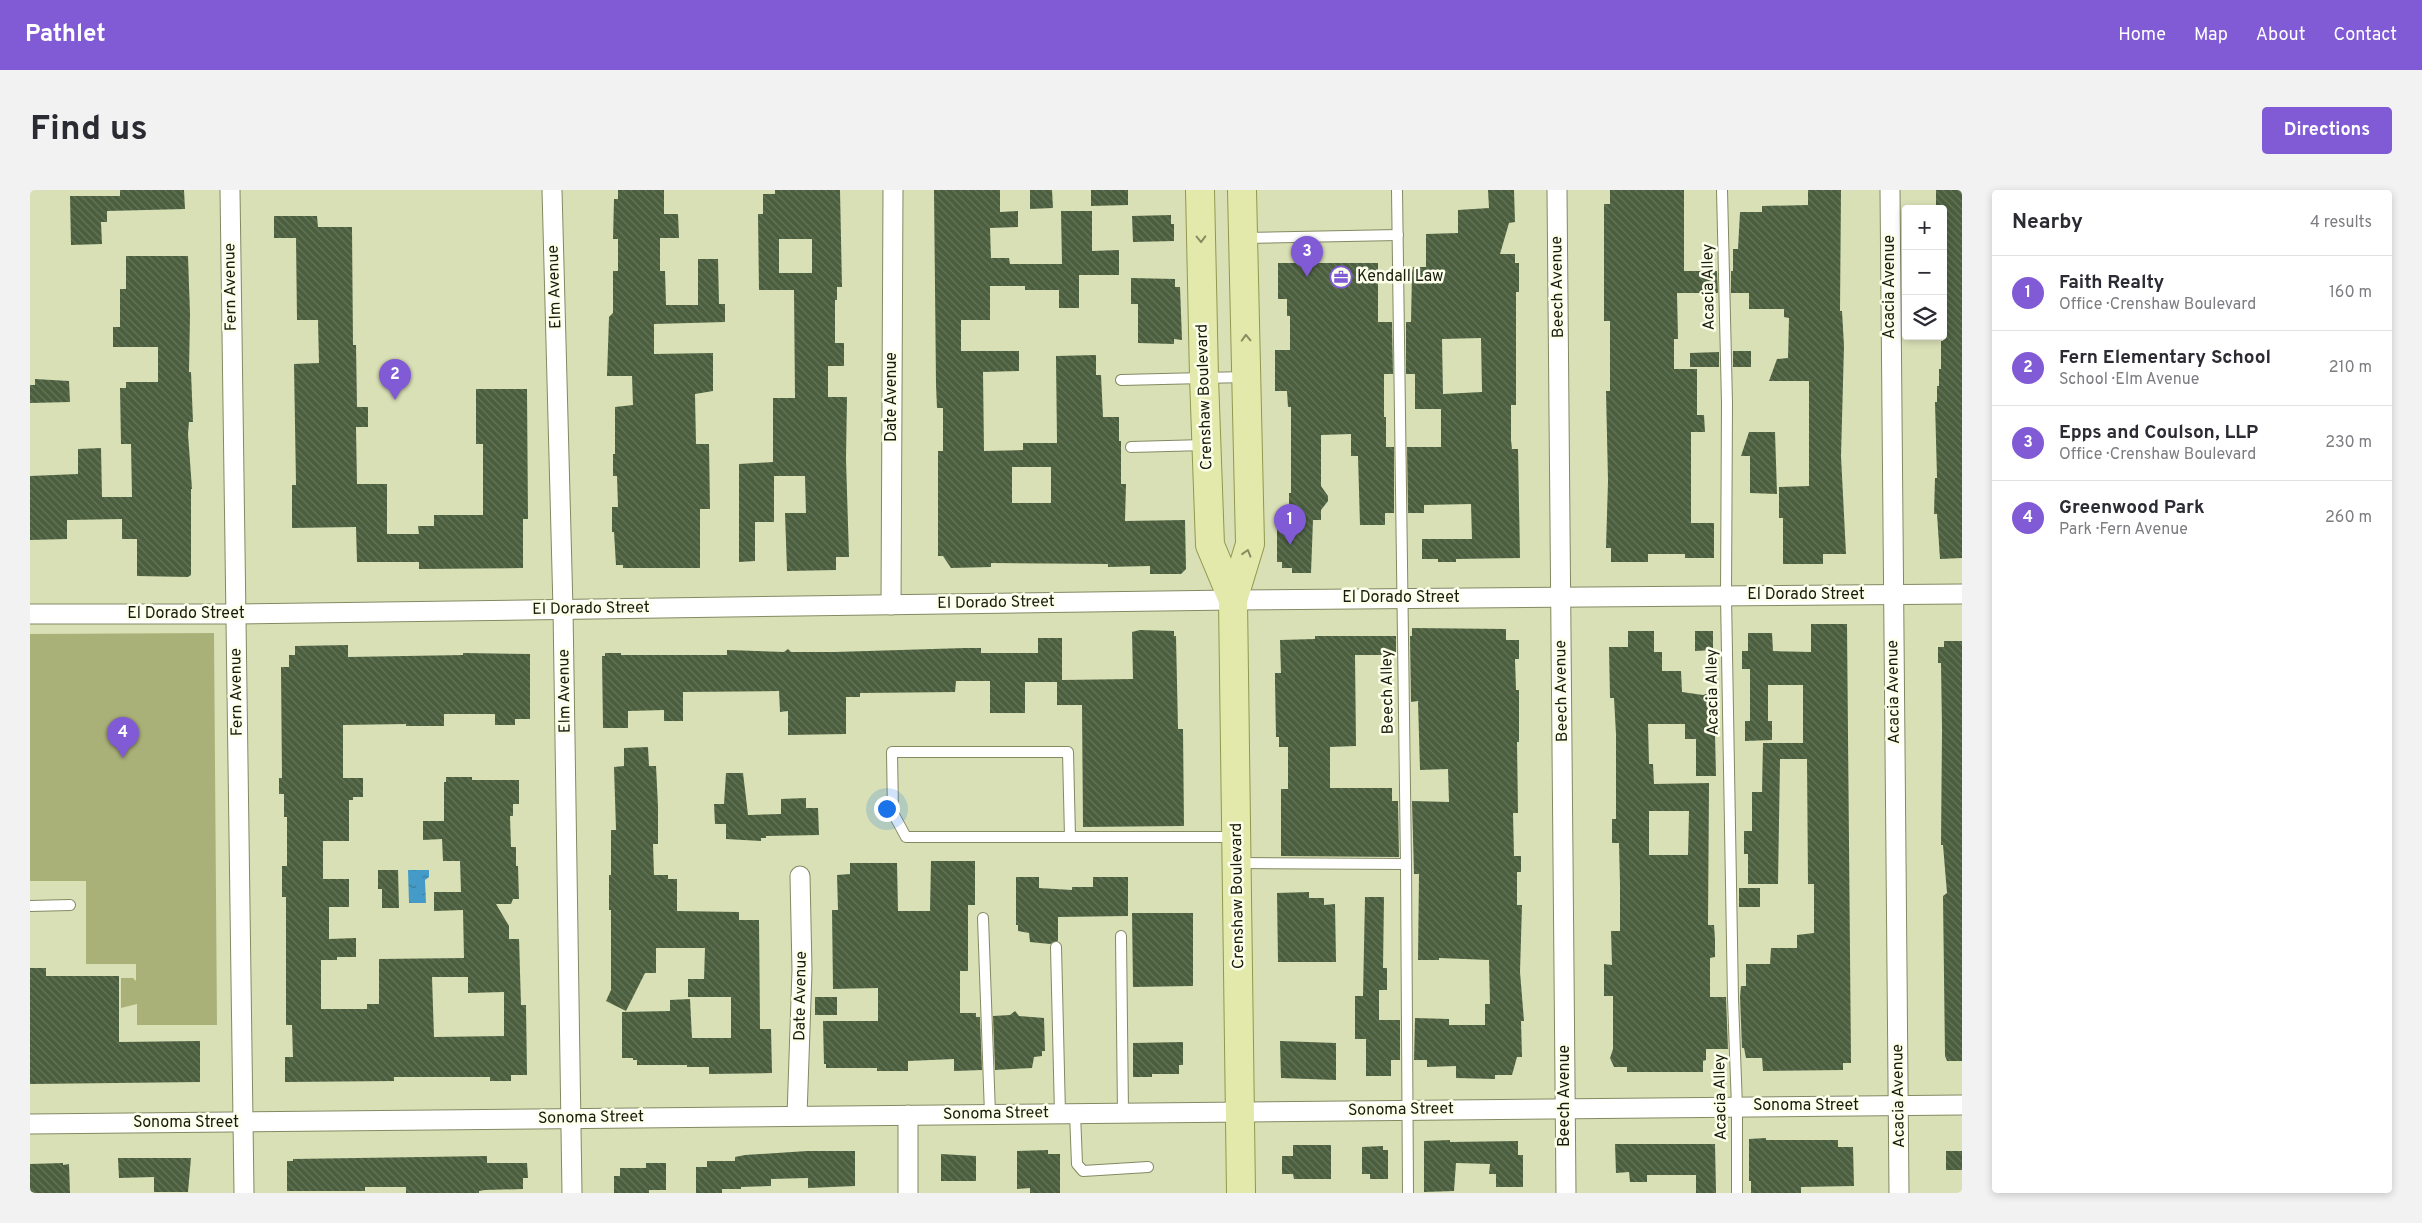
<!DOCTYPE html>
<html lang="en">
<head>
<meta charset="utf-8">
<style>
	body { margin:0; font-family:Overpass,sans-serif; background:#f2f2f3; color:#2b2b33 }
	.controls { position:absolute; right:15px; top:15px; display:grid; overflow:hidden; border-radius:5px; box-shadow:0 2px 8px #0003 }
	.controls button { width:45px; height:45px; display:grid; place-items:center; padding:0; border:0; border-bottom:1px solid #e1e1e2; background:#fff; color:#2b2b33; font:25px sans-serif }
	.you { position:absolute; left:856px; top:618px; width:18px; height:18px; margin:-12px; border:4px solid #fff; border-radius:50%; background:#1a73e8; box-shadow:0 0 0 8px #1a73e833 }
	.badge { display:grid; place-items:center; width:32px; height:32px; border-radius:50%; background:#805bd5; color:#fff; font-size:16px; font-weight:700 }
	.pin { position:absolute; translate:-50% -41px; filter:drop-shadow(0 1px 2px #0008) }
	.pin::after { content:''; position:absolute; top:26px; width:18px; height:15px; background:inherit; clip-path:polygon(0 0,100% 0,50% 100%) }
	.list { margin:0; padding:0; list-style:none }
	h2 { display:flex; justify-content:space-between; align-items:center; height:65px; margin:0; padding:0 20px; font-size:21px }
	h2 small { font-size:16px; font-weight:400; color:#7c7c81 }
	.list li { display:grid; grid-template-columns:32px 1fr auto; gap:15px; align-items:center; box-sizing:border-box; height:75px; padding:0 20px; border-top:1px solid #e1e1e2 }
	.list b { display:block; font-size:19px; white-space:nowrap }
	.list p { margin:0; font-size:16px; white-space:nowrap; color:#7c7c81 }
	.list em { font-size:16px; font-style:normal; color:#7c7c81 }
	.icon { flex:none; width:28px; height:28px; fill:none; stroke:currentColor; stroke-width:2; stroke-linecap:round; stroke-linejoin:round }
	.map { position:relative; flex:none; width:1932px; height:1003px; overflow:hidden; border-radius:5px }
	header { display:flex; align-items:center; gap:30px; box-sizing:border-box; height:70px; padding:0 25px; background:#805bd5; color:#fff }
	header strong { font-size:24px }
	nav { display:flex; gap:28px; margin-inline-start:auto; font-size:18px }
	.intro { display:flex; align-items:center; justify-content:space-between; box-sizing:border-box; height:120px; padding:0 30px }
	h1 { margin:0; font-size:35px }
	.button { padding:12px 22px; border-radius:5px; background:#805bd5; color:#fff; font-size:18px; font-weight:700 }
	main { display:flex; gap:30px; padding:0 30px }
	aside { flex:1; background:#fff; border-radius:5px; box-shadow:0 2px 8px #0003 }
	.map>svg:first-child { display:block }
	.park { fill:#aab178 }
	.water { fill:url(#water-ripples) }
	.building { fill:url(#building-back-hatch); fill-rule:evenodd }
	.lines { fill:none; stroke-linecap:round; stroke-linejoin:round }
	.service-casing { stroke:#848962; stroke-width:12 }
	.minor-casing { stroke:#848962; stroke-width:21 }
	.primary-casing { stroke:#90984e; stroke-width:30 }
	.service { stroke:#fff; stroke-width:10 }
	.minor { stroke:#fff; stroke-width:19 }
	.primary { stroke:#e3e9aa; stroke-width:28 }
	.oneway { stroke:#888c63 }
	.labels { text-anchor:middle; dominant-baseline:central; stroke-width:5; stroke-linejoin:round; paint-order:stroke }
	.poi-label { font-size:16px; fill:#191b0c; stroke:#fcffea; text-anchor:start }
	.street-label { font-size:16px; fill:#191b0c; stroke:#fcffea }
</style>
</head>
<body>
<header>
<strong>Pathlet</strong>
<nav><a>Home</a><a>Map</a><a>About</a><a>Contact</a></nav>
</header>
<div class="intro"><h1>Find us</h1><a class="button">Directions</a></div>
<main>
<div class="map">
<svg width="1932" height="1003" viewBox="0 0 1932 1003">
	<defs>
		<pattern id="water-ripples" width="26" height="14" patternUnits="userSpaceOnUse" patternTransform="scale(1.25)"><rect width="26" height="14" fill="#459bc7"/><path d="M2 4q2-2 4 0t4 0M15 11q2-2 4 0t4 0" fill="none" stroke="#397ea0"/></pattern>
		<pattern id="building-back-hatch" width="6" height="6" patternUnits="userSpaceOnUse" patternTransform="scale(1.25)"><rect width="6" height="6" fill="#4b5f3e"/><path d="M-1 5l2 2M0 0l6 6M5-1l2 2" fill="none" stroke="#67765c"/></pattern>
	</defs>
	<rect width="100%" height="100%" fill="#dae0b6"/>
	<polygon class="park" points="184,443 187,835 107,835 107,814 91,818 91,788 103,788 106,791 106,774 56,774 56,691 0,691 0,444"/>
	<polygon class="water" points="378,680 399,680 399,687 395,690 396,713 379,713"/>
	<g class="building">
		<polygon points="90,0 154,0 155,19 77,21 77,32 71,32 72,54 41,55 40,6 90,6"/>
		<polygon points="588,0 634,0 634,24 648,24 649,48 630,48 630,81 635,81 636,115 668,115 668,69 688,69 689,114 695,114 695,132 624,134 624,164 683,163 683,201 665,204 666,254 679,254 680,319 670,319 670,378 593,378 593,375 586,375 584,342 582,342 582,317 588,317 587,286 583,286 583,264 585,264 585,217 603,215 602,186 577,186 579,127 583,123 583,81 588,81 588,49 583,49 584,9 588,9"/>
		<path d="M745 0H810L812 97H807V110H805V153H814V176H798V207H817L816 269 819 367H806V380L757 381 755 323H776L775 286H744V332H725V371L709 372V274L743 272V208H765L764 100H729L728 24H733V4H745ZM749 49H782V83H749Z"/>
		<path d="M904 0H970V22L988 21V37L960 38 961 68H979L980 74H1032L1031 21H1062V61L1089 60V85H1049V118H1029V100H995V96H960V130H931V161H989V181L953 182 954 261 993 260V253H1027L1026 166 1066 165V185H1071L1073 227H1089V251H1091V294H1096L1095 331 1155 330 1156 379 1151 384H1120V376L1078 377V374L961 373V377L921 378 913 366H908V261H913V218H907L906 195ZM982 277H1021V313H982Z"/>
		<polygon points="1000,0 1022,0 1023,18 1000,19"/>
		<polygon points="1061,0 1098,0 1098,15 1061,16"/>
		<path d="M1458 0H1484L1485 32 1479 33 1470 64H1485V73H1489V102H1486V215H1481V250L1482 259H1488L1490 368 1426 369V372H1408V369H1392V349H1442L1441 314 1394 315V323H1378L1377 257H1411V219H1385V184H1376V132H1381L1382 83 1383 77H1396V44L1428 43V20L1459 18ZM1451 148 1452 202 1413 204 1412 149Z"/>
		<polygon points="1580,0 1654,0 1654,81 1687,81 1688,103 1647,103 1648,149 1644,149 1644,179 1667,179 1667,225 1674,225 1675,242 1661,242 1661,333 1684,333 1684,368 1655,368 1655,364 1618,364 1618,372 1581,372 1581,358 1576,358 1578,291 1576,201 1580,201 1580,131 1574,131 1574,14 1580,14"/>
		<polygon points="1778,0 1811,0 1810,121 1812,121 1814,156 1811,266 1816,364 1793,364 1793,374 1753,374 1753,328 1749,328 1749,297 1779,296 1779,191 1739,191 1747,169 1758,168 1759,128 1754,127 1754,119 1719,119 1719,103 1701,103 1701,81 1703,81 1703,59 1708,59 1710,22 1732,22 1732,16 1778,15"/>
		<polygon points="1906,0 1932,0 1932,368 1910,369 1907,324 1904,324 1905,288 1907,288 1905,212 1907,212 1907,196 1909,196 1909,179 1911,179 1911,151 1913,151 1913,19 1906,19"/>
		<polygon points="1141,25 1141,34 1144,34 1144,51 1103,52 1102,26"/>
		<polygon points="244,26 287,26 288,37 322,37 323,155 326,155 327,217 338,217 338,237 326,237 327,294 357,294 357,344 389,344 388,336 404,336 404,325 453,325 453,254 446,254 446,199 497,199 498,329 493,329 493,378 389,379 389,372 327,372 326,337 262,338 262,295 266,295 264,174 289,173 288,130 267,130 266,48 244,48"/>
		<polygon points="96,66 158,66 160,124 159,182 161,182 163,232 159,232 158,244 162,299 161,299 161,385 158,387 107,386 107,349 92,349 92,329 37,330 37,349 0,350 0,286 48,284 48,259 71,258 72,307 102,307 101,254 91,254 90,198 96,198 96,192 128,192 128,157 83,157 83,137 90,137 90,99 96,99"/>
		<polygon points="1248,73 1348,73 1348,132 1362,132 1363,184 1354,184 1354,227 1356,227 1356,257 1364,257 1364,323 1355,323 1355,335 1330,335 1328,266 1321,266 1321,244 1291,245 1291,296 1298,306 1298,311 1291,320 1291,330 1283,330 1281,383 1262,383 1262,378 1252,378 1252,372 1247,372 1247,337 1259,337 1259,303 1261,303 1261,217 1258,217 1257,201 1245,201 1245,160 1260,160 1260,126 1257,126 1257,109 1248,109"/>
		<polygon points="1101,88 1145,89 1145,97 1150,97 1152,150 1144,149 1144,154 1108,153 1108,114 1101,114"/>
		<rect x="1703" y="161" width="18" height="16"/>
		<polygon points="1689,162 1689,177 1660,177 1660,163"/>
		<polygon points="5,189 39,191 40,212 0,213 0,195 5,195"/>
		<polygon points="1719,242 1745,242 1747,304 1720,303 1720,266 1711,266"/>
		<polygon points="1781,434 1817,434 1821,873 1813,873 1813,880 1733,881 1732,868 1716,868 1714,858 1712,858 1710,807 1711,796 1716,796 1716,774 1740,774 1741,758 1767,758 1767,745 1784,743 1784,694 1778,694 1777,569 1750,569 1748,694 1718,694 1718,664 1714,664 1714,641 1722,641 1722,602 1732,602 1733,553 1773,553 1773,495 1738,495 1738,531 1742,531 1742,550 1715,551 1715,531 1720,531 1720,479 1712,479 1712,461 1718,461 1718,443 1742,443 1743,461 1781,462"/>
		<polygon points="1382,438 1476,439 1476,450 1489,450 1489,469 1485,469 1486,500 1489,500 1489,552 1487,552 1488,623 1483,623 1484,666 1491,666 1491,682 1487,682 1487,715 1492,715 1490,782 1494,831 1491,831 1492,867 1487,867 1482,885 1465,885 1465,889 1426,888 1426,876 1397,877 1397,870 1384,870 1385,828 1419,829 1419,835 1455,835 1455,814 1460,814 1459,770 1409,768 1409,770 1388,770 1389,684 1384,684 1382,611 1419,612 1418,579 1390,580 1388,511 1381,512 1380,446 1382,446"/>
		<polygon points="1110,440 1144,441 1144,446 1146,446 1148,539 1153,539 1154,636 1053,637 1052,515 1027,515 1027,492 995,492 995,523 960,523 960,491 926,491 925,502 830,503 830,507 816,507 816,544 758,545 758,521 750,522 749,501 653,502 653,531 634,531 634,520 598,521 598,538 573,538 572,466 575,466 575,463 591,463 591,465 697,465 697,460 754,462 758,459 761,462 805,462 935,458 951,458 951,463 1008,463 1008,448 1032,448 1032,490 1103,489 1102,442"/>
		<path d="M1598 441H1624V462H1632V481H1651L1652 502 1673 505 1684 501 1686 586H1666V549H1655V534H1618L1619 574H1623L1624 594 1679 593 1678 735H1684L1685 749V767L1680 768V807H1696L1698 859H1676V870L1673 871V882H1597V877H1584L1580 868 1583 859V806H1574V774L1582 775 1581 741H1590V695L1589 653H1582V629H1586V544L1584 508H1580L1579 457H1598ZM1619 621H1659L1658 665H1619Z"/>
		<polygon points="1665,441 1683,441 1683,460 1665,461"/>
		<polygon points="1285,446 1366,446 1366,465 1325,465 1326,556 1300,557 1300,598 1362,598 1362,611 1368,611 1369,667 1251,666 1251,599 1258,599 1258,557 1249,557 1249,547 1246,547 1245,492 1245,483 1251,483 1250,450 1285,449"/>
		<polygon points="1914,451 1932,451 1932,871 1917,871 1915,866 1913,706 1917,703 1913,655 1911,655 1912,540 1911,473 1908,473 1908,457 1914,457"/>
		<path d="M318 455V467L433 465V463L500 464V529H485V535H465V524H414V536H376V534L313 535V588H333V607H323V610H319V651H293V689H319V717H299V749L326 748V767H307V770H291V819H337V814H349V769L434 768 433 720 404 721V702H431L430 671H413L412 649 393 650V631H414V592H416V587H442V590H489V614H483V626H480L481 657H486V676H488L489 709H483L481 714H466L479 736V749H489L491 815H496L497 885H481V891H460V887H364V891L255 892V867H263L262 835H256V707H252V676H257V627H254V604H249V588H252L251 477H259V465H265V456ZM402 787H438V803L474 802V846L404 847Z"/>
		<polygon points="618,557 619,576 626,576 628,617 628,654 623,654 624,685 638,685 638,689 647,689 647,721 709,722 709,730 729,730 730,839 741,839 742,883 679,884 679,877 657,877 657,875 607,875 607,870 603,870 603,868 592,868 592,822 640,821 640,810 660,809 662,848 701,848 701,807 658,807 658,789 674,789 675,758 626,758 626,783 615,783 596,821 576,811 581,800 581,720 579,720 579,685 581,685 581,640 586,640 584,577 594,576 594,558"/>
		<polygon points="696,583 713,583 718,625 751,624 751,609 776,608 776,618 788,618 789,645 736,646 736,648 731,648 731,651 696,649 696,634 685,634 684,614 694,614"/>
		<polygon points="901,671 945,671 945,715 938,715 938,781 930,781 930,823 946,823 946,827 950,827 952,880 924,881 924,869 878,871 878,881 847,881 847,878 796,878 796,874 794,874 793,831 848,831 848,798 803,799 802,720 808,720 807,685 820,684 820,673 867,673 868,721 900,721"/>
		<polygon points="348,680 368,680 369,718 352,718 352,699 348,699"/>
		<polygon points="986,687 1009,687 1009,698 1042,700 1042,697 1063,697 1063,687 1098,687 1098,726 1028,727 1028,751 1020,754 1000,752 999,743 988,741 988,735 986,735"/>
		<rect x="1709" y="698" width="21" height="19"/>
		<polygon points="1279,702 1279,708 1294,708 1294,715 1305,714 1306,772 1248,772 1247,703"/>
		<polygon points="1335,707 1354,707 1353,778 1357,778 1357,800 1349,800 1349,830 1370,830 1370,870 1361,870 1361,886 1336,886 1336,849 1325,849 1325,806 1333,806"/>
		<polygon points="1102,723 1163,723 1163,796 1103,797"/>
		<polygon points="0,778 16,778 16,786 89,786 89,852 170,851 170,892 0,894"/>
		<rect x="785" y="807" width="22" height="18"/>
		<polygon points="985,821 989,826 1014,828 1015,861 1012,861 1012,866 1004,867 1002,878 965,880 963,826 980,825"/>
		<polygon points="1250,851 1306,853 1306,890 1251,888"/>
		<polygon points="1153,852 1153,875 1149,875 1149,884 1122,884 1122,887 1103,887 1103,853"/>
		<polygon points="1736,948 1736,950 1808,950 1808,957 1823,957 1824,996 1771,997 1771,1003 1721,1003 1721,991 1719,991 1719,949"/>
		<polygon points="1420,950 1420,952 1488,951 1488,965 1493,965 1493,997 1466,997 1466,984 1459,984 1460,974 1426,973 1424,1001 1394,1002 1394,951"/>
		<polygon points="1585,954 1685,954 1686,1003 1666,1003 1666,985 1617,985 1617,992 1600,992 1599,982 1586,983"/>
		<polygon points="1263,955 1301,955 1301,989 1264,989 1263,984 1252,984 1252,966 1263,966"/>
		<polygon points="1353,956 1353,960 1358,960 1358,989 1340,989 1340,984 1332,984 1332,957"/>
		<polygon points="1018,960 1018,964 1030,964 1030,1003 1000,1003 1000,998 987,999 987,961"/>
		<polygon points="777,961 825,961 825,996 778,998 778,988 741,989 741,996 711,997 711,999 692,999 692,1003 666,1003 666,977 677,977 677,971 705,971 705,967 715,965"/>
		<rect x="1916" y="961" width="16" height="19"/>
		<polygon points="911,964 946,966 946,991 911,991"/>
		<polygon points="457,966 457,973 497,973 498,988 493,988 493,999 455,1000 449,1001 449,1003 376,1003 376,997 335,997 335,1001 257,1001 257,971 263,971 263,969"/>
		<polygon points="88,968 161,968 158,1002 124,1002 124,987 89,988"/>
		<polygon points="33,973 33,975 39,974 40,1003 0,1003 0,974"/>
		<polygon points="616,973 636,973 636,1000 619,1000 619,1003 584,1003 584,986 590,986 590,978 616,978"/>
	</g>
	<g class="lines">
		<g class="service-casing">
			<g id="service">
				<polyline points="1367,0 1376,674 1378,1003"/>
				<polyline points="1692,0 1697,213 1696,406 1703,809 1707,917 1707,1003"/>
				<polyline points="1214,48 1368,45"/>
				<polyline points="1091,190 1215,187"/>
				<polyline points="1101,257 1175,255"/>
				<polyline points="1040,647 1038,562 862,562 863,623 876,647 1206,647"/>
				<polyline points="1207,673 1376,674"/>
				<polyline points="0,716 40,715"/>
				<polyline points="953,728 960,924"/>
				<polyline points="1091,746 1093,923"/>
				<polyline points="1026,757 1030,924"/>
				<polyline points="1045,923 1047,974 1053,981 1118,977"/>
			</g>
		</g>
		<g class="minor-casing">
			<g id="minor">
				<polyline points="200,0 214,1003"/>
				<polyline points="522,0 533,419 542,1003"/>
				<polyline points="1527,0 1536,1003"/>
				<polyline points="1860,0 1869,1003"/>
				<polyline points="861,415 863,0"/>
				<polyline points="0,424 206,424 1203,410 1932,404"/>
				<polyline points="767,926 772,780 770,686"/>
				<polyline points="0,934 1932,915"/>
				<polyline points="878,1003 878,925"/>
			</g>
		</g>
		<g class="primary-casing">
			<g id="primary">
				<polyline points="1170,0 1174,187 1180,355 1203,410"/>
				<polyline points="1211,1003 1203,410 1220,354 1212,0"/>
			</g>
		</g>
		<use href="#service" class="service"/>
		<use href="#minor" class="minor"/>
		<use href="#primary" class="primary"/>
	</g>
	<defs><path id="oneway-chevron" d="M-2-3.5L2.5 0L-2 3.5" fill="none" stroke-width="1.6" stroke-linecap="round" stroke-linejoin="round" transform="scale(1.25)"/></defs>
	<g class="oneway">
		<use href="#oneway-chevron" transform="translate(1171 49) rotate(89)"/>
		<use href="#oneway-chevron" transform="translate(1216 148) rotate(-92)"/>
		<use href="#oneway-chevron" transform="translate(1217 363) rotate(-73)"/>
	</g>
	<defs>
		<g id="office-ring" transform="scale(1.125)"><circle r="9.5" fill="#fcffea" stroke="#805bd5" stroke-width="1.5"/><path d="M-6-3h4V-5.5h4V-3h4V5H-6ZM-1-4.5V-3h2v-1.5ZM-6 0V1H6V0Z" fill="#805bd5"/></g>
	</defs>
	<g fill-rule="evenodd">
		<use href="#office-ring" x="1311" y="87"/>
	</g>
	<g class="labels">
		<g class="poi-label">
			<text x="1327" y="87">Kendall Law</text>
		</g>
		<g class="street-label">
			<text transform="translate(201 97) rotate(-91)">Fern Avenue</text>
			<text transform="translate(525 97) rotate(-92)">Elm Avenue</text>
			<text transform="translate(1528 97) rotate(-91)">Beech Avenue</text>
			<text transform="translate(1679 97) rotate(-91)">Acacia Alley</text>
			<text transform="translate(1860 97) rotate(-90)">Acacia Avenue</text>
			<text transform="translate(862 207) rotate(-90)">Date Avenue</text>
			<text transform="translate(1175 207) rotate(-92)">Crenshaw Boulevard</text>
			<text x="1776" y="405">El Dorado Street</text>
			<text x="1371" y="408">El Dorado Street</text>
			<text transform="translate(966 413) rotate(-1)">El Dorado Street</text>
			<text transform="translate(561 419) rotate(-1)">El Dorado Street</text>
			<text x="156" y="424">El Dorado Street</text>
			<text transform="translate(535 501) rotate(-91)">Elm Avenue</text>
			<text transform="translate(1532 501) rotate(-91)">Beech Avenue</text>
			<text transform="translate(207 502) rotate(-91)">Fern Avenue</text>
			<text transform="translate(1358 502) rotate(-91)">Beech Alley</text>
			<text transform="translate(1683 502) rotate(-91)">Acacia Alley</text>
			<text transform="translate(1864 502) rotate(-91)">Acacia Avenue</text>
			<text transform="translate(1208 706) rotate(-91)">Crenshaw Boulevard</text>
			<text transform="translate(771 806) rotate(-89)">Date Avenue</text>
			<text transform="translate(1535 906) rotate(-90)">Beech Avenue</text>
			<text transform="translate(1869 906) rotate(-91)">Acacia Avenue</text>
			<text transform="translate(1691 907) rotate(-91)">Acacia Alley</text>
			<text x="1776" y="916">Sonoma Street</text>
			<text transform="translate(1371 920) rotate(-1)">Sonoma Street</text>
			<text transform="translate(966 924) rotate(-1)">Sonoma Street</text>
			<text transform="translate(561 928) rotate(-1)">Sonoma Street</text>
			<text x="156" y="933">Sonoma Street</text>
		</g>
	</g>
</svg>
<div class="controls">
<button>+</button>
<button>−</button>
<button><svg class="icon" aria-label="layers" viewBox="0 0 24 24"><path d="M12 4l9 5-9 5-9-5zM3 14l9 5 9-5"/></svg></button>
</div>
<div class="you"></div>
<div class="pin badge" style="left:1260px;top:355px">1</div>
<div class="pin badge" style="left:365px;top:210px">2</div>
<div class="pin badge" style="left:1277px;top:87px">3</div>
<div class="pin badge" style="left:93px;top:568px">4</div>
</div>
<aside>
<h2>Nearby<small>4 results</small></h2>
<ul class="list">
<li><span class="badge">1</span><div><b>Faith Realty</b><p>Office · Crenshaw Boulevard</p></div><em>160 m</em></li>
<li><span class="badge">2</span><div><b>Fern Elementary School</b><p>School · Elm Avenue</p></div><em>210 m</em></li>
<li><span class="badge">3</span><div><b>Epps and Coulson, LLP</b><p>Office · Crenshaw Boulevard</p></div><em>230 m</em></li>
<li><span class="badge">4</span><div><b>Greenwood Park</b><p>Park · Fern Avenue</p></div><em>260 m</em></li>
</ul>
</aside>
</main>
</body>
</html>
